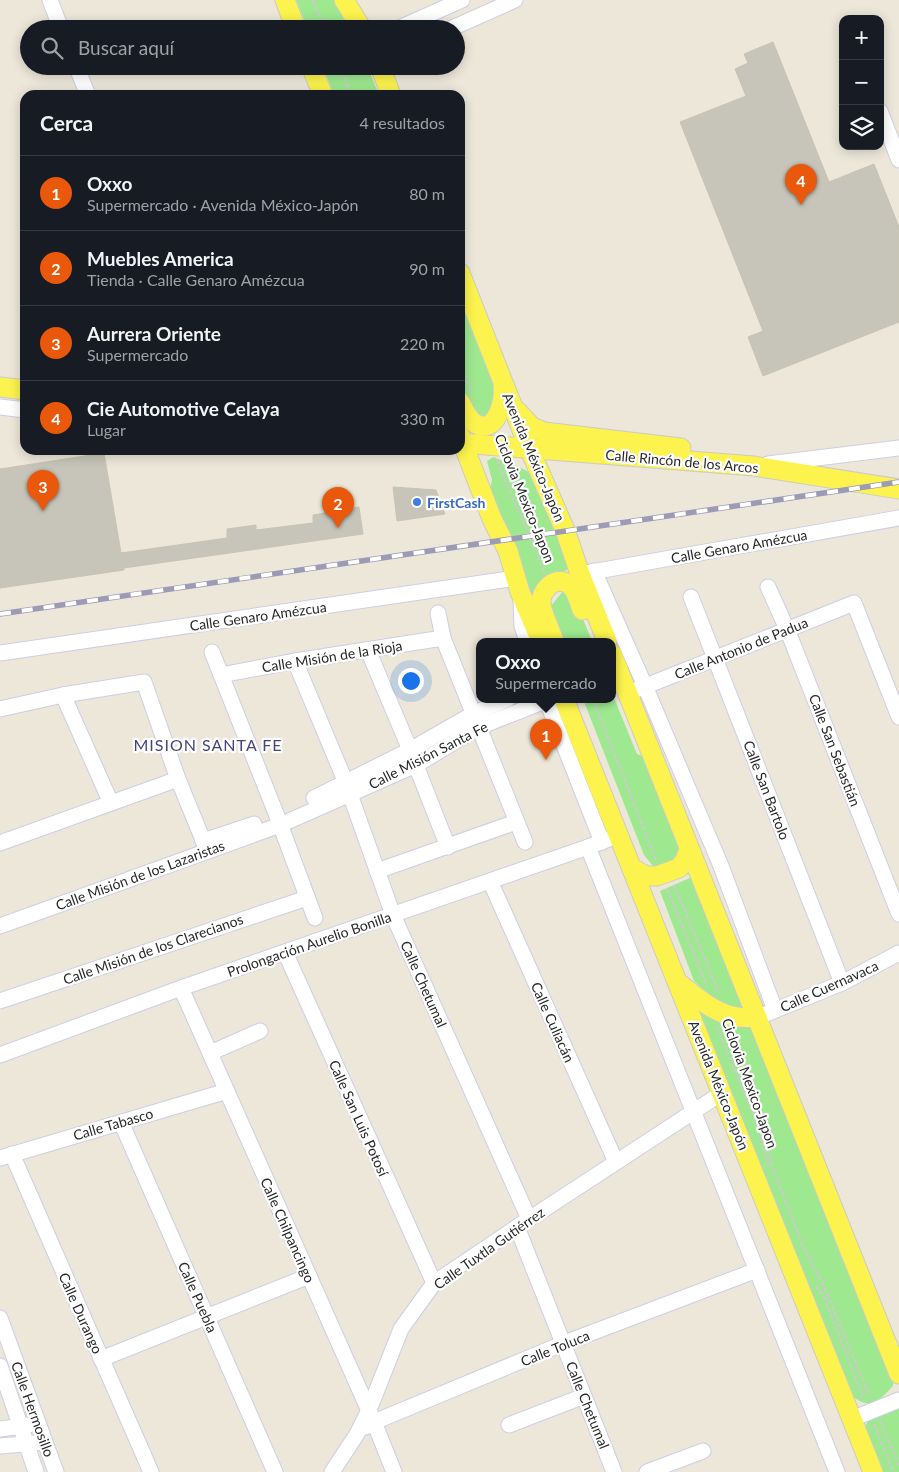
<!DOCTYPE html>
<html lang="es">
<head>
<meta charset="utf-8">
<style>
	body { margin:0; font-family:Lato,sans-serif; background:#20242c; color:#f1f3f6 }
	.controls { position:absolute; right:15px; top:15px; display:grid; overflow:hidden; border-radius:10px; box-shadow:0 2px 12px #0003 }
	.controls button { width:45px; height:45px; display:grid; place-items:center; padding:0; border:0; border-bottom:1px solid #363941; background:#171b24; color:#f1f3f6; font:25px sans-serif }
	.you { position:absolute; left:410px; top:680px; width:18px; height:18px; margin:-12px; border:4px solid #fff; border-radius:50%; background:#1a73e8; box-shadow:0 0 0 8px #1a73e833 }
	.badge { display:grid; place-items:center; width:32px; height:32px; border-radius:50%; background:#ea580c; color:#fff; font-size:16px; font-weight:700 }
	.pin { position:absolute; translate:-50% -41px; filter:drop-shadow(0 1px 2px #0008) }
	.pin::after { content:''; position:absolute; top:26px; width:18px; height:15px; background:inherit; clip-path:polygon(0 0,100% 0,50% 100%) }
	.popup { position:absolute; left:476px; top:638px; width:140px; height:65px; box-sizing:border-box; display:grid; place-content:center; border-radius:10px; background:#171b24; filter:drop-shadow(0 1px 4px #0005); font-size:16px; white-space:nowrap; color:#9ea1a6 }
	.popup b { font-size:19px; color:#f1f3f6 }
	.popup::after { content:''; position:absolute; left:50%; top:100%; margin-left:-10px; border:10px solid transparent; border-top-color:#171b24 }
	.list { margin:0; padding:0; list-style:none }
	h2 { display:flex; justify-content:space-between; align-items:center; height:65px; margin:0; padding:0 20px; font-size:21px }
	h2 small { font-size:16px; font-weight:400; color:#9ea1a6 }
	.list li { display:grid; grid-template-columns:32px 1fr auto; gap:15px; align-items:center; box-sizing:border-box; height:75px; padding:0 20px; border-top:1px solid #363941 }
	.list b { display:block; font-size:19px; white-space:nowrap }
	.list p { margin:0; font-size:16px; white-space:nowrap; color:#9ea1a6 }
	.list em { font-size:16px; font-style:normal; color:#9ea1a6 }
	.icon { flex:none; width:28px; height:28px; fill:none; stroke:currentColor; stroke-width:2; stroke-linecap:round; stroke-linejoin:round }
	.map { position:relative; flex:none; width:899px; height:1472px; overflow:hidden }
	.search { position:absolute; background:#171b24; box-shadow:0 2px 12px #0003; left:20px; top:20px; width:445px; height:55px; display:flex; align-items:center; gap:12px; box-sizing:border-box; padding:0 18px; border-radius:28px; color:#9ea1a6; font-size:19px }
	.panel { position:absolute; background:#171b24; box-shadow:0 2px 12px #0003; left:20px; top:90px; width:445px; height:365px; border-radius:15px }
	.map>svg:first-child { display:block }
	.green { fill:#9ee890 }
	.building { fill:#c7c4b9; stroke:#c8c4b2 }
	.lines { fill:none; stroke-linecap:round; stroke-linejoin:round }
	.minor-casing { stroke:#cecee3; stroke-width:17 }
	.major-casing { stroke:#cbcbcb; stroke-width:21 }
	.path { stroke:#cbcbcb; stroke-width:2.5; stroke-dasharray:4 2.5; stroke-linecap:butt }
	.minor { stroke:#fff; stroke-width:15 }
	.major { stroke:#fcf34e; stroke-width:19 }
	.rail-casing { stroke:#9c9bb5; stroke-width:5.5 }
	.rail { stroke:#fff; stroke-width:4; stroke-dasharray:11; stroke-linecap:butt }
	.shop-dot { fill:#3f7fe0; stroke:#fff; stroke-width:2 }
	.labels { text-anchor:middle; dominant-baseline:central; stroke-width:4.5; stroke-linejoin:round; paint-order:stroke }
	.street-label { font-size:14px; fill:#282828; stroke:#fff }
	.shop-label { font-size:14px; font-weight:bold; fill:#366cbe; stroke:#fff; text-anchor:start }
	.quarter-label { font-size:16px; letter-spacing:1px; fill:#45457d; stroke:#fff }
</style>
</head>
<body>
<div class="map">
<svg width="899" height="1472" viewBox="0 0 899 1472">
	<rect width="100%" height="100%" fill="#ece7d9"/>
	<g class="green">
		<polygon points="296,0 336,0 348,29 308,29"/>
		<polygon points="323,66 362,66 364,71 370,73 379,95 334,95"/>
		<polygon points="460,293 498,385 488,414 481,419 470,412 460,385"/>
		<polygon points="493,457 515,465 531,473 570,568 557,575 535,602 490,490 492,480 487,461"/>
		<polygon points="564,590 575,600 592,641 560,641 549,612 551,606"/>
		<path d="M612 693 637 754 646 757 681 847V854C673 862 665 867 653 866L644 855 583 699H612Z"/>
		<polygon points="692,877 746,1010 732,1008 714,999 694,981 660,891"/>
		<path d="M698 1007 752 1025 894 1379 893 1386C879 1401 869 1411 851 1395L706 1032Z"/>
		<polygon points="899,1407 899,1472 883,1472 865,1428 869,1418"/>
	</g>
	<g class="building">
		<polygon points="773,42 829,182 874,164 899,227 899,322 763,376 748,337 763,331 680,122 746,96 735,69 748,63 744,54"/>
		<polygon points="104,453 121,553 227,538 227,529 256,525 256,530 313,523 313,515 359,507 363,534 124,568 124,570 0,588 0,469"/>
		<polygon points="393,487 436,490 445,514 397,521"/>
	</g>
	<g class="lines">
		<g class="minor-casing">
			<g id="minor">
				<polyline points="50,0 61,29"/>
				<polyline points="397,29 462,0"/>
				<polyline points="450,29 515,0"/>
				<polyline points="76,66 88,95"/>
				<polyline points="880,111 899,160"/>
				<polyline points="0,407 25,410"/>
				<polyline points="768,464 899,448"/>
				<polyline points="594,571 645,686 721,866 775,1010"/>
				<polyline points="586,573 899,518"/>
				<polyline points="768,587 787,629 899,914"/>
				<polyline points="691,597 842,983"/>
				<polyline points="521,601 522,626 527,641"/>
				<polyline points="438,613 443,638 525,842"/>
				<polyline points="368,650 410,750 448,847"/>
				<polyline points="212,652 277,816 315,918"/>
				<polyline points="0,653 516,578"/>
				<polyline points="295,661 346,783 393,915 529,1219"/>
				<polyline points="221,675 295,661 443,638"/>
				<polyline points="636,690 854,603 899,717"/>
				<polyline points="63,695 111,803"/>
				<polyline points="546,699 602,842"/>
				<polyline points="0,709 63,695 144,682 178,779 207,850"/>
				<polyline points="314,798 410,750 473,714 508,699"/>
				<polyline points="203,841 254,824"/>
				<polyline points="0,843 178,779"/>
				<polyline points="588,847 837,1472"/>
				<polyline points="377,871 516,822"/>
				<polyline points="490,881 616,1162"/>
				<polyline points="0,926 280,825 416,765 479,727 550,699"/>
				<polyline points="285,952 434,1283"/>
				<polyline points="181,988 374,1422 394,1472"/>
				<polyline points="0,1001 307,898"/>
				<polyline points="766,1014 842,983 899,953"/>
				<polyline points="210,1053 260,1031"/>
				<polyline points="0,1055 181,988 588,847 619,835"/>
				<polyline points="121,1122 275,1472"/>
				<polyline points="12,1154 151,1472"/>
				<polyline points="0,1158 227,1091"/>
				<polyline points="517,1227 614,1472"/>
				<polyline points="0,1318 56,1472"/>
				<polyline points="101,1359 309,1276"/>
				<polyline points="0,1366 36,1472"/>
				<polyline points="852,1419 899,1400"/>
				<polyline points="509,1425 584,1396"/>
				<polyline points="366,1427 374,1422 562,1344 757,1270"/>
				<polyline points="0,1429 29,1425"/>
				<polyline points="0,1446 36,1443"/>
				<polyline points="332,1472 357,1434 369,1410 401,1329 434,1283 517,1227 722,1093"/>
				<polyline points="647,1472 703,1451"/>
			</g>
		</g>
		<g class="major-casing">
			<g id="major">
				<polyline points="285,0 296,29"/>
				<polyline points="344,0 362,29"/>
				<polyline points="311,66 323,95"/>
				<polyline points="380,66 391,95"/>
				<polyline points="460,273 529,448 565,530 580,574 607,641"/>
				<polyline points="0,387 25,390"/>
				<path d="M460 402C464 410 468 420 476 424 496 435 505 401 503 387"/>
				<polyline points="517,411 532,427 544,432 681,448"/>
				<polyline points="460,436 492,519 508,551 520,592 541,641"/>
				<polyline points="460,443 754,466 899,489"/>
				<path d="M554 641C550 629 543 616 541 604 540 591 554 576 567 583 576 587 579 602 582 610"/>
				<polyline points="612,654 899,1374"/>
				<polyline points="564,699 873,1472"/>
				<polyline points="632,868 646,876 657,876 679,868 685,860 689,849"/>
				<path d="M677 982C695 995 715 1015 738 1017 744 1018 751 1017 757 1018"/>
			</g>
		</g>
		<g class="path">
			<polyline points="313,0 324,29"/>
			<polyline points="340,66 351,95"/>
			<polyline points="460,363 472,392"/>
			<path d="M497 460C511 499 531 534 544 573"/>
			<polyline points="593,699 656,860"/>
			<polyline points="674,885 719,993"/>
			<polyline points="667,889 707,986"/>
			<polyline points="717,1027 755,1119 769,1167"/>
			<polyline points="731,1032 757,1106 772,1166 802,1244 824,1286 870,1397"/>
			<polyline points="816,1286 824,1297 864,1400"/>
			<polyline points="880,1421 899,1465"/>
			<polyline points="874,1424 893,1472"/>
		</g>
		<use href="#minor" class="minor"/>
		<use href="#major" class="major"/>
		<g class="rail-casing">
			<polyline id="rail" points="0,614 899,482"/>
		</g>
		<use href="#rail" class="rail"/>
	</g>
	<circle class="shop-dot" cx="417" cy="502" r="5"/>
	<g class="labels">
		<g class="street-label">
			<text transform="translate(534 457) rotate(67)">Avenida México-Japón</text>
			<text transform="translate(682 461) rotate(5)">Calle Rincón de los Arcos</text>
			<text transform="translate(525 498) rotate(68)">Ciclovia Mexico-Japon</text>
			<text transform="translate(739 546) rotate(-10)">Calle Genaro Amézcua</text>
			<text transform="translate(258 616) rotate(-8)">Calle Genaro Amézcua</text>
			<text transform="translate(741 648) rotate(-22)">Calle Antonio de Padua</text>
			<text transform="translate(332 656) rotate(-9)">Calle Misión de la Rioja</text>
			<text transform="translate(835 750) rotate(69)">Calle San Sebastián</text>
			<text transform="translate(428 755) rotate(-27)">Calle Misión Santa Fe</text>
			<text transform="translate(767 790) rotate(69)">Calle San Bartolo</text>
			<text transform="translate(140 875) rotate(-20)">Calle Misión de los Lazaristas</text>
			<text transform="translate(309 944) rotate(-19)">Prolongación Aurelio Bonilla</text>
			<text transform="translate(153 949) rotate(-19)">Calle Misión de los Clarecianos</text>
			<text transform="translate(424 984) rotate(66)">Calle Chetumal</text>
			<text transform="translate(829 986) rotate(-24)">Calle Cuernavaca</text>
			<text transform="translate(553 1022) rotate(66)">Calle Culiacán</text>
			<text transform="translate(750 1083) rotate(70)">Ciclovia Mexico-Japon</text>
			<text transform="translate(719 1085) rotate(68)">Avenida México-Japón</text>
			<text transform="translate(359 1118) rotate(66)">Calle San Luis Potosí</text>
			<text transform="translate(113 1124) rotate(-16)">Calle Tabasco</text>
			<text transform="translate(288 1230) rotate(66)">Calle Chilpancingo</text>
			<text transform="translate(489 1248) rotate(-35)">Calle Tuxtla Gutiérrez</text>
			<text transform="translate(198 1297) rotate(66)">Calle Puebla</text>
			<text transform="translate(81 1313) rotate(66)">Calle Durango</text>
			<text transform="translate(555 1348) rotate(-22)">Calle Toluca</text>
			<text transform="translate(588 1405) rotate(68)">Calle Chetumal</text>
			<text transform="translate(33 1409) rotate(70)">Calle Hermosillo</text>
		</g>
		<g class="shop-label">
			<text x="427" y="502">FirstCash</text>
		</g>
		<g class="quarter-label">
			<text x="208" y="744">MISION SANTA FE</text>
		</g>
	</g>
</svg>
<div class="controls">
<button>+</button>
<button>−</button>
<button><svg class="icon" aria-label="layers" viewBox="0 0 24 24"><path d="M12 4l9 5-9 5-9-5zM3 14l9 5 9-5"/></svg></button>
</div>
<div class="you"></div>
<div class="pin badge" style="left:546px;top:760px">1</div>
<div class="popup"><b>Oxxo</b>Supermercado</div>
<div class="pin badge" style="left:338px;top:528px">2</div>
<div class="pin badge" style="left:43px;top:511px">3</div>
<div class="pin badge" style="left:801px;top:205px">4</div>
<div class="search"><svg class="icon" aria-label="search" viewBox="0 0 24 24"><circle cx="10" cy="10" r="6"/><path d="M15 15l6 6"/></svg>Buscar aquí</div>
<section class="panel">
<h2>Cerca<small>4 resultados</small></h2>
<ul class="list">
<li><span class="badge">1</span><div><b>Oxxo</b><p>Supermercado · Avenida México-Japón</p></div><em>80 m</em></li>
<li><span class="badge">2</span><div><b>Muebles America</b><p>Tienda · Calle Genaro Amézcua</p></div><em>90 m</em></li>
<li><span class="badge">3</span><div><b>Aurrera Oriente</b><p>Supermercado</p></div><em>220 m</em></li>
<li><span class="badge">4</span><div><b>Cie Automotive Celaya</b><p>Lugar</p></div><em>330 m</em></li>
</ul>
</section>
</div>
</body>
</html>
